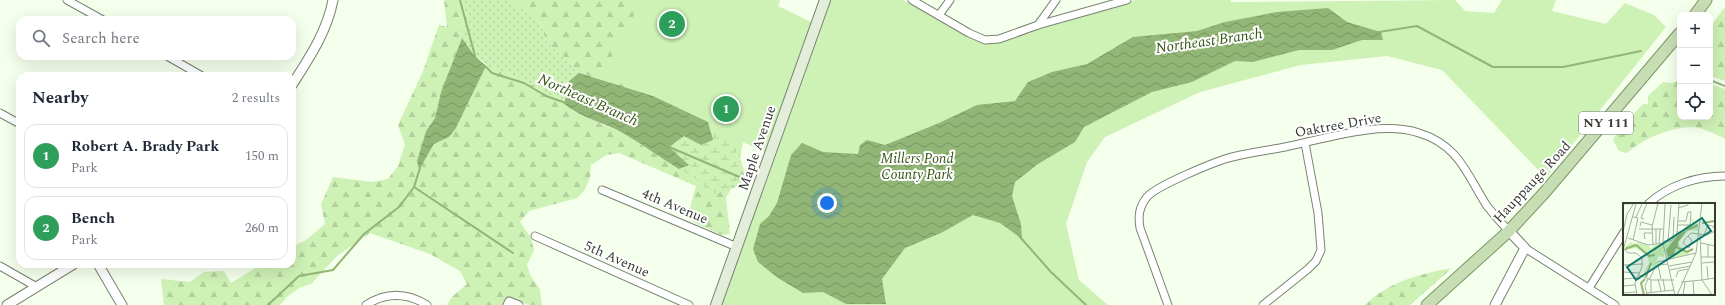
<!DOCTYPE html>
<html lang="en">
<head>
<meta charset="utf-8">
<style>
	body { margin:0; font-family:Spectral,serif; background:#f2f2f3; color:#1f2937 }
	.controls { position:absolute; right:12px; top:12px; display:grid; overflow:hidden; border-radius:8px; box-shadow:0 4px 16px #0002 }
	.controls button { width:36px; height:36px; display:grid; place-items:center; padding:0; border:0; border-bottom:1px solid #e0e1e3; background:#fff; color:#1f2937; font:20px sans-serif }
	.you { position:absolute; left:827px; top:203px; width:14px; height:14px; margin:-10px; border:3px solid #fff; border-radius:50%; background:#1a73e8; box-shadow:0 0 0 6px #1a73e833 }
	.badge { display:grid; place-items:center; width:26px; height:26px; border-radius:50%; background:#1a73e8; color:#fff; font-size:13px; font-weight:700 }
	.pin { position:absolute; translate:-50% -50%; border:2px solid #fff; box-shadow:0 1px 4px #0006 }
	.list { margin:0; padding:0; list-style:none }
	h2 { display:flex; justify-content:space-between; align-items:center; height:52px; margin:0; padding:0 16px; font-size:17px }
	h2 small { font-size:13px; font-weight:400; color:#747a83 }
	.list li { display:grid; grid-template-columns:26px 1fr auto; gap:12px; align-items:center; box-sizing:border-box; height:64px; margin:0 8px 8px; padding:0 8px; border:1px solid #e0e1e3; border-radius:12px }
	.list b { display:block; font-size:15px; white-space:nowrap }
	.list p { margin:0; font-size:13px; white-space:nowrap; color:#747a83 }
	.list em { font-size:13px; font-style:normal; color:#747a83 }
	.icon { flex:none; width:22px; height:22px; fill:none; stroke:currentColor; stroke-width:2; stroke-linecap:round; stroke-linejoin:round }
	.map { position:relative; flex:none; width:1725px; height:305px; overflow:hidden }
	.search { position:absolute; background:#fff; box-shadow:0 4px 16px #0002; left:16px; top:16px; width:280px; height:44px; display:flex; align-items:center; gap:10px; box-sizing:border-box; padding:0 14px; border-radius:12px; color:#747a83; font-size:15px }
	.panel { position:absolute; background:#fff; box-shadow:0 4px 16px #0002; left:16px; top:72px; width:280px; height:196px; border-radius:12px }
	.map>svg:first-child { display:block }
	.grass { fill:url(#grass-dots) }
	.forest { fill:url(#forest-firs) }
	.wetland { fill:url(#wetland-marsh) }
	.green { fill:#cef1b5 }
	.water { fill:url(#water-waves) }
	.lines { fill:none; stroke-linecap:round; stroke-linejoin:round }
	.stream { stroke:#92b676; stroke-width:2 }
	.minor-casing { stroke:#798272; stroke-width:9 }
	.tertiary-casing { stroke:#798272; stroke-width:11 }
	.secondary-casing { stroke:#798272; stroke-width:12 }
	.primary-casing { stroke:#7c9767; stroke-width:13 }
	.minor { stroke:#fff; stroke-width:7 }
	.tertiary { stroke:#fff; stroke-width:9 }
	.secondary { stroke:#e3eeda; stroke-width:10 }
	.primary { stroke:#c7deb5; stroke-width:11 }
	.labels { text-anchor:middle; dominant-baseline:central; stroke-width:4; stroke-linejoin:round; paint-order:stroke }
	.shield { fill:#fff; stroke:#737671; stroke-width:1 }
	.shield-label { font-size:13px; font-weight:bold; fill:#373b34 }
	.street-label { font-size:14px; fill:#373b34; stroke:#fff }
	.park-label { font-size:14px; font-style:italic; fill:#355613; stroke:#fff }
	.water-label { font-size:15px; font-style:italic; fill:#375815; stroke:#fff }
	.inset-river { fill:none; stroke:#92b676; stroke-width:2 }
	.inset-road { fill:none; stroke:#a8b1a2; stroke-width:1 }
	.view { fill:#0f766e; fill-opacity:0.15; stroke:#0f766e; stroke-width:2 }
	.inset-edge { fill:none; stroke:#373b34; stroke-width:2 }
</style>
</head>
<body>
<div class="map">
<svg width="1725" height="305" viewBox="0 0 1725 305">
	<defs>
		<pattern id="grass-dots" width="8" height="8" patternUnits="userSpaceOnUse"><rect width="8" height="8" fill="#cef1b5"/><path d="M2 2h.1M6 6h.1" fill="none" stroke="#b2d09c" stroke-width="1.8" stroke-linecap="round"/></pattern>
		<pattern id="forest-firs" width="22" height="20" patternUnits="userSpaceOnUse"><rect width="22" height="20" fill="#cef1b5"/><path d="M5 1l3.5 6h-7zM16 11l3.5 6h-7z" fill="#b2d09c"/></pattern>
		<pattern id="wetland-marsh" width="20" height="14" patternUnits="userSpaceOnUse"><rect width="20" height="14" fill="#cef1b5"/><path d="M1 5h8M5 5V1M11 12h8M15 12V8" fill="none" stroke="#b2d09c"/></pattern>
		<pattern id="water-waves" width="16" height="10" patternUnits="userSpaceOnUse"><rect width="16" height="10" fill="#92b676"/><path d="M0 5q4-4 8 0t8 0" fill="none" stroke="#789562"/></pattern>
	</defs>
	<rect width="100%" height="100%" fill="#f4ffec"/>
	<polygon class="grass" points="459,0 510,0 540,22 546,41 579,73 569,81 564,100 544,93 525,80 492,69 474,55 462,38 463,9"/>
	<g class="forest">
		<polygon points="444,0 459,0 463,9 462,38 441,92 435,118 426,131 417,161 419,170 434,144 449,137 456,128 486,66 525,80 544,93 564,100 564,104 574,112 618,131 638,142 679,168 653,96 579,73 546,41 540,22 510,0 646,0 760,134 743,142 740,157 748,184 731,189 726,198 730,234 722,235 693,222 689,212 696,186 619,153 606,155 591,165 590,178 584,191 577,198 529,211 520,222 531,238 534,250 527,265 530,275 540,289 542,305 529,305 507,297 504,305 447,305 452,297 467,284 460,271 430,254 370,233 337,256 311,284 299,288 287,297 280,305 164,305 161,279 190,282 204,272 224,271 231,283 262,264 292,264 292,247 306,240 325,224 321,204 333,177 372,182 388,179 398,166 405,144 398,125 423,71 439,25 447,27"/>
		<polygon points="1725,7 1725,81 1710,76 1710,27"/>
		<path d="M1677 81H1680V117H1710V84L1725 89V139C1715 134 1704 128 1693 127 1670 127 1643 139 1627 153L1619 151 1613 140C1617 130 1635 113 1643 104H1648V96L1663 82 1671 83Z"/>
		<path d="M1452 268 1410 305H1365C1389 281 1421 274 1452 268Z"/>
	</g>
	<polygon class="wetland" points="623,107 725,128 735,144 740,179 728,189 716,194 708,191 701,182 618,131"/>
	<g class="green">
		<polygon points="642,0 780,0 778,6 813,23 764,152 602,75"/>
		<polygon points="829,0 903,0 967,35 1000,41 1136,0 1231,0 1231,2 1455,0 1465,11 1494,13 1502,0 1556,0 1552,11 1606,24 1625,3 1654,15 1666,27 1546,178 1442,70 1387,56 1301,65 1200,92 1105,137 1087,162 1066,224 1079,280 1108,305 721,305"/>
	</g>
	<g class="water">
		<polygon points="1328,8 1347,22 1381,32 1383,40 1362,40 1332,50 1299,50 1253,62 1235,61 1192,82 1152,92 1084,127 1075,142 1038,164 1015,182 1012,196 1021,224 1022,239 1000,223 973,215 941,233 905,248 882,279 886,304 846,304 823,292 803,293 778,278 758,262 753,249 760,224 769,216 777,203 791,155 802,143 823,152 858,154 860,145 867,140 885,145 939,123 977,105 1015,101 1028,82 1052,72 1087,64 1133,37 1197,31 1225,22 1277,12"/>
		<polygon points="462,38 474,55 486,66 456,128 449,137 434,144 419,170 417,161 426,131 435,118 441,92"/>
		<path d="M579 73 653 96 708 122 713 140 701 145 684 136 669 147 689 165 679 169C659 157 640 142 619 131 601 122 580 117 564 104L569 81Z"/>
	</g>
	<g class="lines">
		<g class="stream">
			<polyline points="460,0 475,56"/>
			<polyline points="1379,32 1417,26 1493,67 1563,67 1641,51"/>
			<polyline points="484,65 492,73 524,83 546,96 566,103"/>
			<polyline points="1710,80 1725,86"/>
			<polyline points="667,146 751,182"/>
			<polyline points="420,168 414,187 513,253"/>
			<polyline points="1020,237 1051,272 1086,305"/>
			<polyline points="268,305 299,276 333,270 364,234 399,207 414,187"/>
		</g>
		<g class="minor-casing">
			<g id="minor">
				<polyline points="67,0 103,20"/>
				<polyline points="912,0 969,33 985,40 999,39 1038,25 1127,0"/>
				<polyline points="939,15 950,0"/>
				<polyline points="1038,25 1056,0"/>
				<polyline points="167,56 202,76"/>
				<polyline points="0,113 20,124"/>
				<polyline points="602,190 737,247"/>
				<path d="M1648 204C1669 185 1697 176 1725 176"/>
				<polyline points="535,236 689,305"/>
				<polyline points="1525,248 1615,305"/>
				<polyline points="0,266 35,286"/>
				<polyline points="1589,288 1624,232"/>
				<path d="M366 305C386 292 406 292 427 305"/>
				<polyline points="507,305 509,301 519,305"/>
				<path d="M1168 305 1140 228C1138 216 1139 207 1147 197 1156 186 1210 164 1225 159 1244 153 1266 151 1285 147 1325 139 1380 120 1419 133 1459 145 1467 175 1487 206 1494 215 1501 223 1509 231"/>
				<polyline points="1263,305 1308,269 1316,261 1321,250 1318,213 1305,143"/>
			</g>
		</g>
		<g class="tertiary-casing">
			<g id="tertiary">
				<path d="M292 85C309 58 327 32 333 0"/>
				<polyline points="98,264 122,305"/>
				<polyline points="7,305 74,264"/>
				<polyline points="1495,305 1525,248 1509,231"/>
			</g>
		</g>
		<g class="secondary-casing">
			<polyline id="secondary" points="716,305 825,0"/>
		</g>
		<g class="primary-casing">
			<g id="primary">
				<polyline points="1695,15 1706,0"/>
				<polyline points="1427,305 1509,231 1545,192 1680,33"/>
			</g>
		</g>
		<use href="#minor" class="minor"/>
		<use href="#tertiary" class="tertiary"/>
		<use href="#secondary" class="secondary"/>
		<use href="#primary" class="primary"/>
	</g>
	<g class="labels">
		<rect class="shield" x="1579" y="112" width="54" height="22" rx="3"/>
		<g class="shield-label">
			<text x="1606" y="123">NY 111</text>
		</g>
		<g class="street-label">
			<text transform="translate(1338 125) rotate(-10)">Oaktree Drive</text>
			<text transform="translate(757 148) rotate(-71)">Maple Avenue</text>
			<text transform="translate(1532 182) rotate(-47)">Hauppauge Road</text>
			<text transform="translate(675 206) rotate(23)">4th Avenue</text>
			<text transform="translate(617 259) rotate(24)">5th Avenue</text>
		</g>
		<g class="park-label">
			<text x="917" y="158">Millers Pond<tspan x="917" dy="16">County Park</tspan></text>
		</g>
		<g class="water-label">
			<text transform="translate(1209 41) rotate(-8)">Northeast Branch</text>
			<text transform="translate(588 100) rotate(24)">Northeast Branch</text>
		</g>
	</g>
	<g transform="translate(1623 203)">
		<rect width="92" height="92" fill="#f4ffec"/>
		<path d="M8 39 13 42 15 39 26 43 29 46V43L32 42 41 47V54L36 53 33 58 36 61 33 68 32 63H27L24 74 20 72 26 60 24 52 13 45 2 47 1 41 2 44Z" fill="#cef1b5"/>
		<path d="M69 15 72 20H74L76 28 66 27 56 39 57 43 67 51 44 57 42 49 33 50 32 42 48 38 54 28 58 29 64 22H69Z" fill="#cef1b5"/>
		<path d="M65 26 55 39V45L52 46 51 52 45 54 43 47 54 33Z" fill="#92b676"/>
		<path class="inset-river" d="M79 20 92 18M64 27 75 22M55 45 64 49 70 46M2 46 13 42 26 53 32 52M23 74 28 60M21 92 18 80 22 76"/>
		<path class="inset-road" d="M37 0H54M0 1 21 0M42 1 40 40 52 92M55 5 65 2V0M13 14 19 1M21 16 18 15 24 0M55 22H67L68 9H65L63 18H55M17 23 18 19 29 22M16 26H40M0 29 4 11 11 0M77 32 79 77 89 92M81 32 85 22 90 23 92 27M65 33 69 38 66 45 60 40 62 36 68 30 84 32 92 28M5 35 25 42 40 40M22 36 21 30H29M50 36 51 14M10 37 15 15 10 14M40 38H48L54 31 56 0M45 38 48 2M78 40 92 43M33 41V26M36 41 37 26M30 42 29 24 35 0M1 44 13 1M0 45 5 50H13L19 55V64L12 80 14 92M78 54H92M85 54V41M34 59 73 50M79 60 92 59M0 62 20 61M46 63 69 59M84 63 85 76M47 67 67 63M0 69 17 70M16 72 28 77H51M53 74 55 68 65 66M0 76 14 75M35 76 38 88M38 76 35 62 45 61M40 76 42 88M26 77 32 65M28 77V90M79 77 92 75M70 78 71 92M58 79 79 77M0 83 12 82M0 90 13 89M23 90 51 87M24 92 22 83 25 76M54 92 73 50 79 0M60 92 62 79"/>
		<path class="view" d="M79 15 88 28 13 77 4 64Z"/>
		<rect width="92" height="92" class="inset-edge"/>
	</g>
</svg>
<div class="controls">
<button>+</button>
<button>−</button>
<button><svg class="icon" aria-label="locate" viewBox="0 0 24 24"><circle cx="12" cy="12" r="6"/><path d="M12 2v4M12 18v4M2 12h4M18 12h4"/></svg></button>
</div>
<div class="you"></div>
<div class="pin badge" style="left:726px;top:109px;background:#2e9e5b">1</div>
<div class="pin badge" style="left:672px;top:24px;background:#2e9e5b">2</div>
<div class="search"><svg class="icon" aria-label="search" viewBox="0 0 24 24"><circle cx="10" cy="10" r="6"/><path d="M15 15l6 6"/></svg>Search here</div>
<section class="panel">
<h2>Nearby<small>2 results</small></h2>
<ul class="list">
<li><span class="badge" style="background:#2e9e5b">1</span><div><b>Robert A. Brady Park</b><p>Park</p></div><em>150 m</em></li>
<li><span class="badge" style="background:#2e9e5b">2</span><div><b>Bench</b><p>Park</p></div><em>260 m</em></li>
</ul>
</section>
</div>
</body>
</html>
